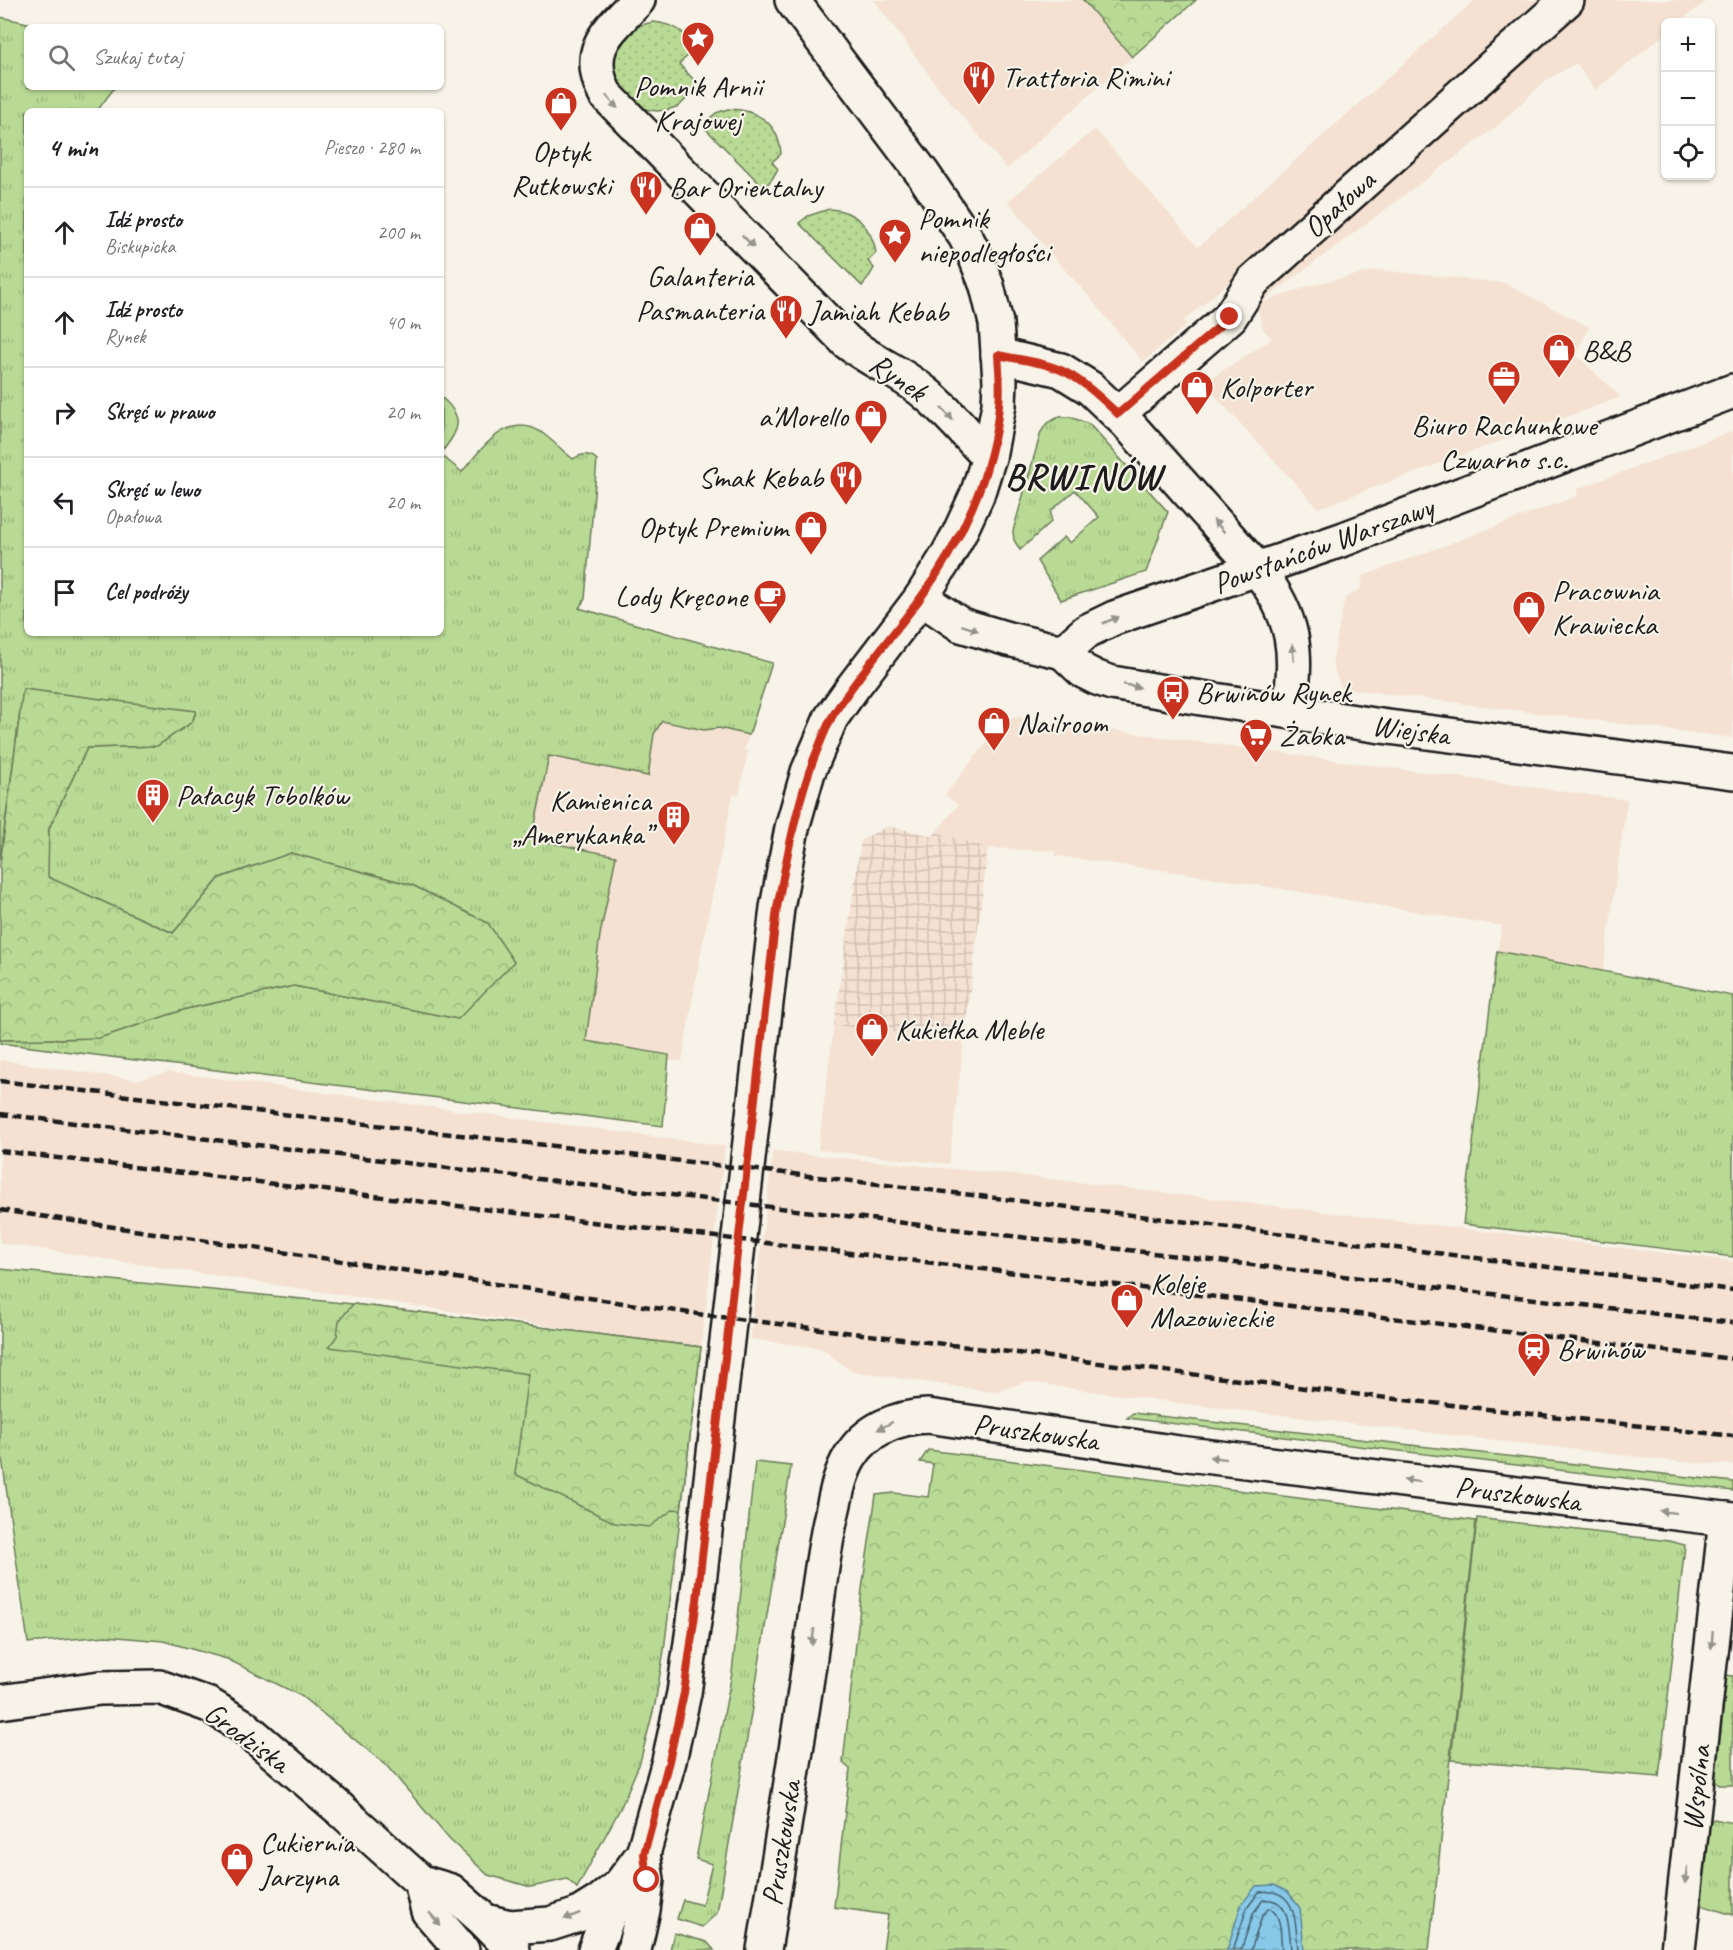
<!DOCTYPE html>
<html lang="pl">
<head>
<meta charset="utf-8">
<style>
	body { margin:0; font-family:Caveat,sans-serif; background:#f6f6f6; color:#202124 }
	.controls { position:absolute; right:18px; top:18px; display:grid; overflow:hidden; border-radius:9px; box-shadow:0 2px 4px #0004 }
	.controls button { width:54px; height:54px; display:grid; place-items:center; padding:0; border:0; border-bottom:2px solid #e0e0e0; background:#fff; color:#202124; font:30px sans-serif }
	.stop { position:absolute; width:18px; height:18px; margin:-14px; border:4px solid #c8321e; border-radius:50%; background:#fff }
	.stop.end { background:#c8321e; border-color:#fff; box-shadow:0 2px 6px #0008 }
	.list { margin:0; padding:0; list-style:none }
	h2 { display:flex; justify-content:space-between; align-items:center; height:78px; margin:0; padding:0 24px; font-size:26px }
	h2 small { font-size:20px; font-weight:400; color:#757577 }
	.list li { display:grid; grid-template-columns:39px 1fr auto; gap:18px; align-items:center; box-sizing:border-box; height:90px; padding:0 24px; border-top:2px solid #e0e0e0 }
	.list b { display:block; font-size:22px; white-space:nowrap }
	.list p { margin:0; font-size:20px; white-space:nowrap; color:#757577 }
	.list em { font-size:20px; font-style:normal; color:#757577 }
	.icon { flex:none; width:33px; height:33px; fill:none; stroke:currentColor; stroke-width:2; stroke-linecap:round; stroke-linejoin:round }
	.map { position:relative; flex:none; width:1733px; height:1950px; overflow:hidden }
	.search { position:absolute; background:#fff; box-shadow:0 2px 4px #0004; left:24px; top:24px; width:420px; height:66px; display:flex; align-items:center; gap:15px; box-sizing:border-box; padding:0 21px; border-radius:9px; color:#757577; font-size:22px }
	.panel { position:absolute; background:#fff; box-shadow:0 2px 4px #0004; left:24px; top:108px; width:420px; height:528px; border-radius:9px }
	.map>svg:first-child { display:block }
	.built { fill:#f4e1d2 }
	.industrial { fill:url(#industrial-grid) }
	.grass { fill:url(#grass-tufts); stroke:#6a7b58; stroke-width:1.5 }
	.forest { fill:url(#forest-crowns); stroke:#6a7b58; stroke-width:1.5 }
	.garden { fill:url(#garden-dots); stroke:#6a7b58; stroke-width:1.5 }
	.water { fill:url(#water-ripples); stroke:#5d8497; stroke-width:1.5 }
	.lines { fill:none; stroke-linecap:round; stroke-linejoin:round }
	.shore { stroke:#47616e; stroke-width:1.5 }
	.street-casing { stroke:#1c1c1c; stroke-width:38 }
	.secondary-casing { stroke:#1c1c1c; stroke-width:38 }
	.street { stroke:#f7f3e8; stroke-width:33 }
	.secondary { stroke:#f7f3e8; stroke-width:33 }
	.rail { stroke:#1c1c1c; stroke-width:4.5; stroke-dasharray:9 4.5; stroke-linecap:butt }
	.oneway { fill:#94928c }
	.route { stroke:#c8321e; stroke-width:8 }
	.labels { text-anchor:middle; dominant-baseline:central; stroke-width:4.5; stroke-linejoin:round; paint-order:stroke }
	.poi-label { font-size:30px; fill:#1c1c1c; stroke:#f7f3e8; text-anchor:start }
	.street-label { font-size:30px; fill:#1c1c1c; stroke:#f7f3e8 }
	.district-label { font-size:36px; font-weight:bold; letter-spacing:1.5px; fill:#1c1c1c; stroke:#f7f3e8 }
</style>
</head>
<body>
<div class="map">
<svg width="1733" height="1950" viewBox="0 0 1733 1950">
	<defs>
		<pattern id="industrial-grid" width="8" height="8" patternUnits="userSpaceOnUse" patternTransform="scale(1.5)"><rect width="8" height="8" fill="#f4e1d2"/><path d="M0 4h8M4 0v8" fill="none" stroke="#d1c0b4"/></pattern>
		<pattern id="grass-tufts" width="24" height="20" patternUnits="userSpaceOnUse" patternTransform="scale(1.5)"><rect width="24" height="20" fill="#b8da94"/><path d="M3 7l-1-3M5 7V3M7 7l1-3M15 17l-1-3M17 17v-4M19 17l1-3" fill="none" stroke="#9eba7f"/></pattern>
		<pattern id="forest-crowns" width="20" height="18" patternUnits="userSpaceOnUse" patternTransform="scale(1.5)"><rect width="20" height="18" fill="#b8da94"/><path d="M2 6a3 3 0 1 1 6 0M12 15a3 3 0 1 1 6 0" fill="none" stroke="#9eba7f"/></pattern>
		<pattern id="garden-dots" width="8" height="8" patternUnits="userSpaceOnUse" patternTransform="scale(1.5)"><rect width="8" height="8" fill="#b8da94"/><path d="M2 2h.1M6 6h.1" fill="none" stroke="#9eba7f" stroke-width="1.8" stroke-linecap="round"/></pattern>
		<pattern id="water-ripples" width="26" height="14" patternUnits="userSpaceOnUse" patternTransform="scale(1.5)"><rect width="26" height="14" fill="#88c9e9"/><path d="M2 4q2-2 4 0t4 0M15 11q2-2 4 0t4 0" fill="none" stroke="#75acc7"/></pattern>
	</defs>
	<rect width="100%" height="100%" fill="#f7f3e8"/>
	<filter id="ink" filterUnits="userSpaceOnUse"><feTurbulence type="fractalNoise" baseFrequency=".0167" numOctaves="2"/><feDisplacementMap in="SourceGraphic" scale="12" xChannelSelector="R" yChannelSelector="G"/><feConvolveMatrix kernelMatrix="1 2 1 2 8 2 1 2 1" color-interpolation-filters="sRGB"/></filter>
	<g filter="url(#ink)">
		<g class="built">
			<polygon points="874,0 1083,0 1132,57 1007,169 941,91"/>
			<polygon points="1475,0 1708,0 1679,22 1666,22 1665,34 1595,90 1576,63 1545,81 1497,126 1260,303 1316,284 1378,270 1504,283 1589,327 1576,355 1621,397 1318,508 1203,383 1272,339 1263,329 1257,305 1228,283 1183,321 1187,325 1143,362 1086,293 1055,259 1008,201 1095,129 1198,247"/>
			<polygon points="1733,431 1733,738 1341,688 1332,663 1345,598 1361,588 1363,576 1577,496 1577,489"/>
			<polygon points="1016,717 1627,800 1603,972 1497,951 1502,926 1205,876 1056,856 1056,851 988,848 936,832 958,805 945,795 1002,723"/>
			<polygon points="662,721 704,730 719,728 749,735 744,750 748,751 739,795 733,794 700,956 682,1061 669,1061 669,1054 586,1041 600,935 616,856 532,839 549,756 648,776 654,734"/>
			<polygon points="834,1025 964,1040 949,1164 818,1150"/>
			<polygon points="0,1060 136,1080 169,1072 725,1146 701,1347 601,1334 0,1243"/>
			<polygon points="773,1151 1042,1178 1733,1261 1733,1465 1681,1462 1178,1403 1026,1382 994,1392 851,1371 821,1348 750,1339"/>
		</g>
		<polygon class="industrial" points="888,826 933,836 936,832 988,848 964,1040 834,1025 861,840"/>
		<g class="grass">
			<path d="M0 17 46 27H27V87H115L97 111H27V633H441V455L462 472C480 450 507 411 541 432 552 440 563 451 573 459 581 454 590 453 597 460L585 599 579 608 772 663 749 735 719 728 704 730 662 721 654 734 648 776 549 756 532 839 616 856 600 935 586 1041 669 1055 663 1126 0 1043V1040L99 1038 186 1009 294 986 458 1019 487 923 412 885 291 853 220 878 173 933 47 877 49 828 87 748 157 746 192 722 196 712 23 689 0 861Z"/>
			<path d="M441 397C466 418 459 430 441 453Z"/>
			<polygon points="1059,417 1070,417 1089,424 1168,512 1146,572 1061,600 1037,561 1064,537 1070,543 1099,517 1075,490 1051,511 1051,522 1020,550 1014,540 1013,531 1041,432 1047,423"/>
			<polygon points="1497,951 1733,996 1733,1257 1463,1224"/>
			<polygon points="0,1269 353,1304 701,1347 664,1650 655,1704 640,1762 621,1807 577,1888 567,1879 531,1887 488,1875 450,1840 386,1765 301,1696 227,1659 163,1641 106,1636 28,1643 0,1444"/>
			<polygon points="1133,1413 1733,1482 1733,1491 1127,1418"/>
			<polygon points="755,1462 791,1466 746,1745 717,1913 702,1927 677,1919 683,1900 702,1905 712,1864 696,1859 732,1673"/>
			<polygon points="1477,1518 1669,1541 1685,1545 1659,1777 1451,1760"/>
			<polygon points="1725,1675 1733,1676 1733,1785 1719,1785 1712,1777"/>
			<polygon points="1714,1819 1733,1823 1733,1915 1704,1906 1700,1899 1705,1828 1710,1821"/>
			<polygon points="674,1933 707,1942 714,1950 670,1950"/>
		</g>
		<g class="forest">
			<polygon points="1083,0 1196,0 1132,57"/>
			<polygon points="23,689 196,711 192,722 157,746 87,748 49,828 48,877 173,933 220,878 291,853 412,885 488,923 514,962 458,1019 294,986 186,1009 99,1038 0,1040 0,864"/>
			<polygon points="353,1304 701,1347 681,1510 674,1509 649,1527 615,1523 515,1474 528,1374 329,1347 337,1336 339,1321"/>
			<polygon points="928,1450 1476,1521 1429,1950 883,1950 888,1915 834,1907 850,1769 843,1763 862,1589 876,1495 894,1493 928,1497 933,1464 920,1462"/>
		</g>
		<g class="garden">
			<path d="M653 22C673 24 685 31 696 48L679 64 697 83 688 97 679 106 667 110 657 111 637 108 622 97 611 65 614 52 634 27Z"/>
			<path d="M728 109C757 109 779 123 781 154L772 162 778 169 772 179 764 188 702 125 716 113Z"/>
			<path d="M829 209C856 210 872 228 876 253L868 261 874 268 870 275 862 286 799 223 808 216Z"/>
		</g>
		<polygon class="water" points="1274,1885 1288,1892 1300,1908 1304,1950 1227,1950 1241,1905 1256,1886"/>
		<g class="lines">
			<g class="shore">
				<path d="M1233 1950 1247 1908 1259 1892C1298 1887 1295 1923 1298 1950"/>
				<path d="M1241 1950 1254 1912 1263 1900C1291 1896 1289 1931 1291 1950"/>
				<path d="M1251 1950 1262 1916 1269 1908C1283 1915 1280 1937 1282 1950"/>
			</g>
			<g class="street-casing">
				<g id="street">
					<path d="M638 0C609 31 583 48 605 94L847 342C871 361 900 372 924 392 948 411 968 436 989 457"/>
					<polyline points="1118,414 1230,317 1253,281 1567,0"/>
					<path d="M1258 570C1295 617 1299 654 1289 711"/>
					<polyline points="1063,652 1083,671 1097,678 1112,683 1176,694 1381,726 1733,772"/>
					<path d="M764 1950C780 1852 796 1755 810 1657 816 1610 821 1563 831 1517 836 1496 839 1475 850 1457 867 1429 897 1417 928 1416L1179 1453 1733 1520"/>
					<polyline points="1678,1950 1726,1519"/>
				</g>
			</g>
			<g class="secondary-casing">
				<g id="secondary">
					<polyline points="998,355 1061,370 1090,388 1127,423 1258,570"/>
					<polyline points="921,598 961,625 1008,639 1063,652 1087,631 1114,618 1344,539 1733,391"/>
					<polyline points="0,1702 100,1688 159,1687 209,1705 243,1726 341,1810 421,1882 451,1891 485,1921 513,1950"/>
					<polyline points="421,1882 428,1911 462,1950"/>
					<polyline points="485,1921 510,1927 550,1924 578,1915 599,1902 620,1885"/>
					<polyline points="595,1950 620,1885 643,1854 669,1761 684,1693 697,1600 777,908 792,828 808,772 831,718 853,687 921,598 946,558 959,534 977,495 989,457 999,405 1000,381 996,323 987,286 974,253 965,236 923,174 792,0"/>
					<polyline points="634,1950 643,1910 647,1880 643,1854"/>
				</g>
			</g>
			<use href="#street" class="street"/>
			<use href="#secondary" class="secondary"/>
			<g class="rail">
				<polyline points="0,1081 980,1196 1733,1290"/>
				<polyline points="0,1114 1733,1323"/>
				<polyline points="0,1151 1733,1359"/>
				<polyline points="0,1210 697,1314 1387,1398 1733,1436"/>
			</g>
		</g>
		<defs><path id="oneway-solid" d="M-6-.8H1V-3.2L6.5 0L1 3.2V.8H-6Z" transform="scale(1.5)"/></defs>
		<g class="oneway">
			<use href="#oneway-solid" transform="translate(612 102) rotate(48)"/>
			<use href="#oneway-solid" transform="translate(748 241) rotate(45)"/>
			<use href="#oneway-solid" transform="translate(947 414) rotate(47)"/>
			<use href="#oneway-solid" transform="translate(1219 526) rotate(-131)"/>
			<use href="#oneway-solid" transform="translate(1111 620) rotate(-22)"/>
			<use href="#oneway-solid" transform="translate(970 628) rotate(19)"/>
			<use href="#oneway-solid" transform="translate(1293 653) rotate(-96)"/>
			<use href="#oneway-solid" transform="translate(1132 686) rotate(10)"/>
			<use href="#oneway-solid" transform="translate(885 1426) rotate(152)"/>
			<use href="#oneway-solid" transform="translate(1218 1458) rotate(-173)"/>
			<use href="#oneway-solid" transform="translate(1412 1481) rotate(-173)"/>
			<use href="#oneway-solid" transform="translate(1668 1512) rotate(-173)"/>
			<use href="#oneway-solid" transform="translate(813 1637) rotate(98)"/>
			<use href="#oneway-solid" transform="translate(1712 1640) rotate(95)"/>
			<use href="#oneway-solid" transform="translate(1686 1875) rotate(97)"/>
			<use href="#oneway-solid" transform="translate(572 1916) rotate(159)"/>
			<use href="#oneway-solid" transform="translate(435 1919) rotate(49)"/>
		</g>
	</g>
	<g class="lines" filter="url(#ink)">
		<path class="route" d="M647 1880 644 1854 669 1761 684 1693 697 1600 777 908C788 853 797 798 819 746 823 736 827 726 832 717 857 676 890 639 919 600 959 546 994 473 999 405 1001 388 999 371 998 355 1021 360 1046 362 1067 373 1087 384 1102 399 1118 414L1230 317"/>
	</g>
	<defs>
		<g id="sight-pin" transform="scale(1.725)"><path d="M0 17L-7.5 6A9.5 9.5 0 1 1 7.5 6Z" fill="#c8321e" stroke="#f7f3e8"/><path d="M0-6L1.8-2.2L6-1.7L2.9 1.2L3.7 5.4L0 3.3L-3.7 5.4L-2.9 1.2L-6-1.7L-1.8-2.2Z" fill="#fff"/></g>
		<g id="restaurant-pin" transform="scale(1.725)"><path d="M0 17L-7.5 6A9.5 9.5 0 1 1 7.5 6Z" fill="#c8321e" stroke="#f7f3e8"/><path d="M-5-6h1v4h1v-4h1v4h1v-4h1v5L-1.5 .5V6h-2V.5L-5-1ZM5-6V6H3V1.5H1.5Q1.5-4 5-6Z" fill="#fff"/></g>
		<g id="shop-pin" transform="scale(1.725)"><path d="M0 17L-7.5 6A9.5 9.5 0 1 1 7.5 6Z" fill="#c8321e" stroke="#f7f3e8"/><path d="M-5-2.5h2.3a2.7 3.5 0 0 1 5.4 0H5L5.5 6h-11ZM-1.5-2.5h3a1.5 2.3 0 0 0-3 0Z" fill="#fff"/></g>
		<g id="office-pin" transform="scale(1.725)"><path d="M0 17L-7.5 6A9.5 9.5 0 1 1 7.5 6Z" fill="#c8321e" stroke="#f7f3e8"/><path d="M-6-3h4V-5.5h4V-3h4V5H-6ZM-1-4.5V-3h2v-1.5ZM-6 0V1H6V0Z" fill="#fff"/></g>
		<g id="cafe-pin" transform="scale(1.725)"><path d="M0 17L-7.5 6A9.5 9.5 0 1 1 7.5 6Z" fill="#c8321e" stroke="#f7f3e8"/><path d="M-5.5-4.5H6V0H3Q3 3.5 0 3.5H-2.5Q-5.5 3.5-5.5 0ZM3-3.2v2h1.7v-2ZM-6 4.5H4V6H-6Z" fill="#fff"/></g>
		<g id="bus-pin" transform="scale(1.725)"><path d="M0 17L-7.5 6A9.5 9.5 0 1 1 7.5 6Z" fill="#c8321e" stroke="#f7f3e8"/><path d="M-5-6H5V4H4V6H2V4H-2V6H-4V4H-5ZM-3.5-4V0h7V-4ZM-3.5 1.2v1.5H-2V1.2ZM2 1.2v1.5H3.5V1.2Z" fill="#fff"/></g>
		<g id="supermarket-pin" transform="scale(1.725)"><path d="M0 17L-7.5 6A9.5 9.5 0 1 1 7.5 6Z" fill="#c8321e" stroke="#f7f3e8"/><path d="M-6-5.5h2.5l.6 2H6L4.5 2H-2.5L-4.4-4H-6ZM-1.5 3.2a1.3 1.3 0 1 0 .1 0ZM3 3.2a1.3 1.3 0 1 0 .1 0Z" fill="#fff"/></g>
		<g id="building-pin" transform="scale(1.725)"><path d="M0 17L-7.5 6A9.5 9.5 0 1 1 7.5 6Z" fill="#c8321e" stroke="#f7f3e8"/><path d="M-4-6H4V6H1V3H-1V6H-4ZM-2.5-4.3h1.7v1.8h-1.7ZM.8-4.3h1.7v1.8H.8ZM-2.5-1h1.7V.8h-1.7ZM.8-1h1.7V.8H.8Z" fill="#fff"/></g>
		<g id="station-pin" transform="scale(1.725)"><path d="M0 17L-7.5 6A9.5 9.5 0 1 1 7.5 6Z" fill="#c8321e" stroke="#f7f3e8"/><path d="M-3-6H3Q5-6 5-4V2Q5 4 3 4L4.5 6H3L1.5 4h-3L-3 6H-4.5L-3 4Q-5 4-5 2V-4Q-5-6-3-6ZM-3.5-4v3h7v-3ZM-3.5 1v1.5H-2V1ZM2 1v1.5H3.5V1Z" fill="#fff"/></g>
	</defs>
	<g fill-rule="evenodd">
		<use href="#sight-pin" x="698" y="38"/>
		<use href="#restaurant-pin" x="979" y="77"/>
		<use href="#shop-pin" x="561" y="103"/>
		<use href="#restaurant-pin" x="646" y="187"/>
		<use href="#shop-pin" x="700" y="228"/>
		<use href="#sight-pin" x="895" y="235"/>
		<use href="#restaurant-pin" x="786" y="311"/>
		<use href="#shop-pin" x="1559" y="350"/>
		<use href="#office-pin" x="1504" y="377"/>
		<use href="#shop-pin" x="1197" y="387"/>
		<use href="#shop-pin" x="871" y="416"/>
		<use href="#restaurant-pin" x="846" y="477"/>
		<use href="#shop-pin" x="811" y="527"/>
		<use href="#cafe-pin" x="770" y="596"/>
		<use href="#shop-pin" x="1529" y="607"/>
		<use href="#bus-pin" x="1173" y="692"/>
		<use href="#shop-pin" x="994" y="723"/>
		<use href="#supermarket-pin" x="1256" y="735"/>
		<use href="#building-pin" x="153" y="795"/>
		<use href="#building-pin" x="674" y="817"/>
		<use href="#shop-pin" x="872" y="1029"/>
		<use href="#shop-pin" x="1127" y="1300"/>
		<use href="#station-pin" x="1534" y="1349"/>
		<use href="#shop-pin" x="237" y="1859"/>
	</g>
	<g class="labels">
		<g class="poi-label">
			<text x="1002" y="77">Trattoria Rimini</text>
			<text x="698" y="86" text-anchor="middle">Pomnik Arnii<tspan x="698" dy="34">Krajowej</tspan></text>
			<text x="561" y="151" text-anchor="middle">Optyk<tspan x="561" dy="34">Rutkowski</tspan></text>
			<text x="669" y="187">Bar Orientalny</text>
			<text x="918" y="218">Pomnik<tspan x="918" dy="34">niepodległości</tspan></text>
			<text x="700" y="276" text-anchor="middle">Galanteria<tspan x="700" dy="34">Pasmanteria</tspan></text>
			<text x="809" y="311">Jamiah Kebab</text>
			<text x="1582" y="350">B&amp;B</text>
			<text x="1220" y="387">Kolporter</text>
			<text x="848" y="416" text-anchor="end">a'Morello</text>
			<text x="1504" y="425" text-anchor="middle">Biuro Rachunkowe<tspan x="1504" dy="34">Czwarno s.c.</tspan></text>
			<text x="823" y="477" text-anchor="end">Smak Kebab</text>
			<text x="788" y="527" text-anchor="end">Optyk Premium</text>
			<text x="1552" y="590">Pracownia<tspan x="1552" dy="34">Krawiecka</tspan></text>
			<text x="747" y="596" text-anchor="end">Lody Kręcone</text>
			<text x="1196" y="692">Brwinów Rynek</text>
			<text x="1017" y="723">Nailroom</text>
			<text x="1279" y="735">Żabka</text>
			<text x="176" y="795">Pałacyk Tobolków</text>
			<text x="651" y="800" text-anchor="end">Kamienica<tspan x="651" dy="34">„Amerykanka”</tspan></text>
			<text x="895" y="1029">Kukiełka Meble</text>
			<text x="1150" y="1283">Koleje<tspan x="1150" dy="34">Mazowieckie</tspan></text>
			<text x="1557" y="1349">Brwinów</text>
			<text x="260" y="1842">Cukiernia<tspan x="260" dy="34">Jarzyna</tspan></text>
		</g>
		<g class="street-label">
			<text transform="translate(1339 204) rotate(-42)">Opałowa</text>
			<text transform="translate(898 377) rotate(34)">Rynek</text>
			<text transform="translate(1323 545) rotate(-20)">Powstańców Warszawy</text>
			<text transform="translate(1411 730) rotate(8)">Wiejska</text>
			<text transform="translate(1036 1432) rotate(8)">Pruszkowska</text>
			<text transform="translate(1518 1494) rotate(7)">Pruszkowska</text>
			<text transform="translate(247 1737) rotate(36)">Grodziska</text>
			<text transform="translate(1696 1788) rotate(-84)">Wspólna</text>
			<text transform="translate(781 1843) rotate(-81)">Pruszkowska</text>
		</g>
		<g class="district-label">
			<text x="1083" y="477">BRWINÓW</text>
		</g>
	</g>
</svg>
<div class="controls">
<button>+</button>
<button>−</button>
<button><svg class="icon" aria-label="locate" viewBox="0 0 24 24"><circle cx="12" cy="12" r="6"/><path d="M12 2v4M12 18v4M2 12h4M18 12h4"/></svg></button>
</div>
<div class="stop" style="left:647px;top:1880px"></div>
<div class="stop end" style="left:1230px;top:317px"></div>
<div class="search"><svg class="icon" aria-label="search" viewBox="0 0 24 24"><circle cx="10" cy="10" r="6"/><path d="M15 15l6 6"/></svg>Szukaj tutaj</div>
<section class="panel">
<h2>4 min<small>Pieszo · 280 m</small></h2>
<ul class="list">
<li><svg class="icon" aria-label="ahead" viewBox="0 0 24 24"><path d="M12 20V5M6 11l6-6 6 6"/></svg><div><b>Idź prosto</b><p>Biskupicka</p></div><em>200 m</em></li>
<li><svg class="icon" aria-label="ahead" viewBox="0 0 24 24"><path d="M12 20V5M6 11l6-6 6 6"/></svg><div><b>Idź prosto</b><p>Rynek</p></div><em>40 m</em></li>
<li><svg class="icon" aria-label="right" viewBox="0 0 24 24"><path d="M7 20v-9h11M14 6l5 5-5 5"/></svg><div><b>Skręć w prawo</b></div><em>20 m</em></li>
<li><svg class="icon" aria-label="left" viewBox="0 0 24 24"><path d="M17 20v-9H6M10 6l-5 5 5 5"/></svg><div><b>Skręć w lewo</b><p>Opałowa</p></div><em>20 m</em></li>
<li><svg class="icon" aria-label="arrive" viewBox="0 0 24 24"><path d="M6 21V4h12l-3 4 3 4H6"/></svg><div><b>Cel podróży</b></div></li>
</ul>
</section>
</div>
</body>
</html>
